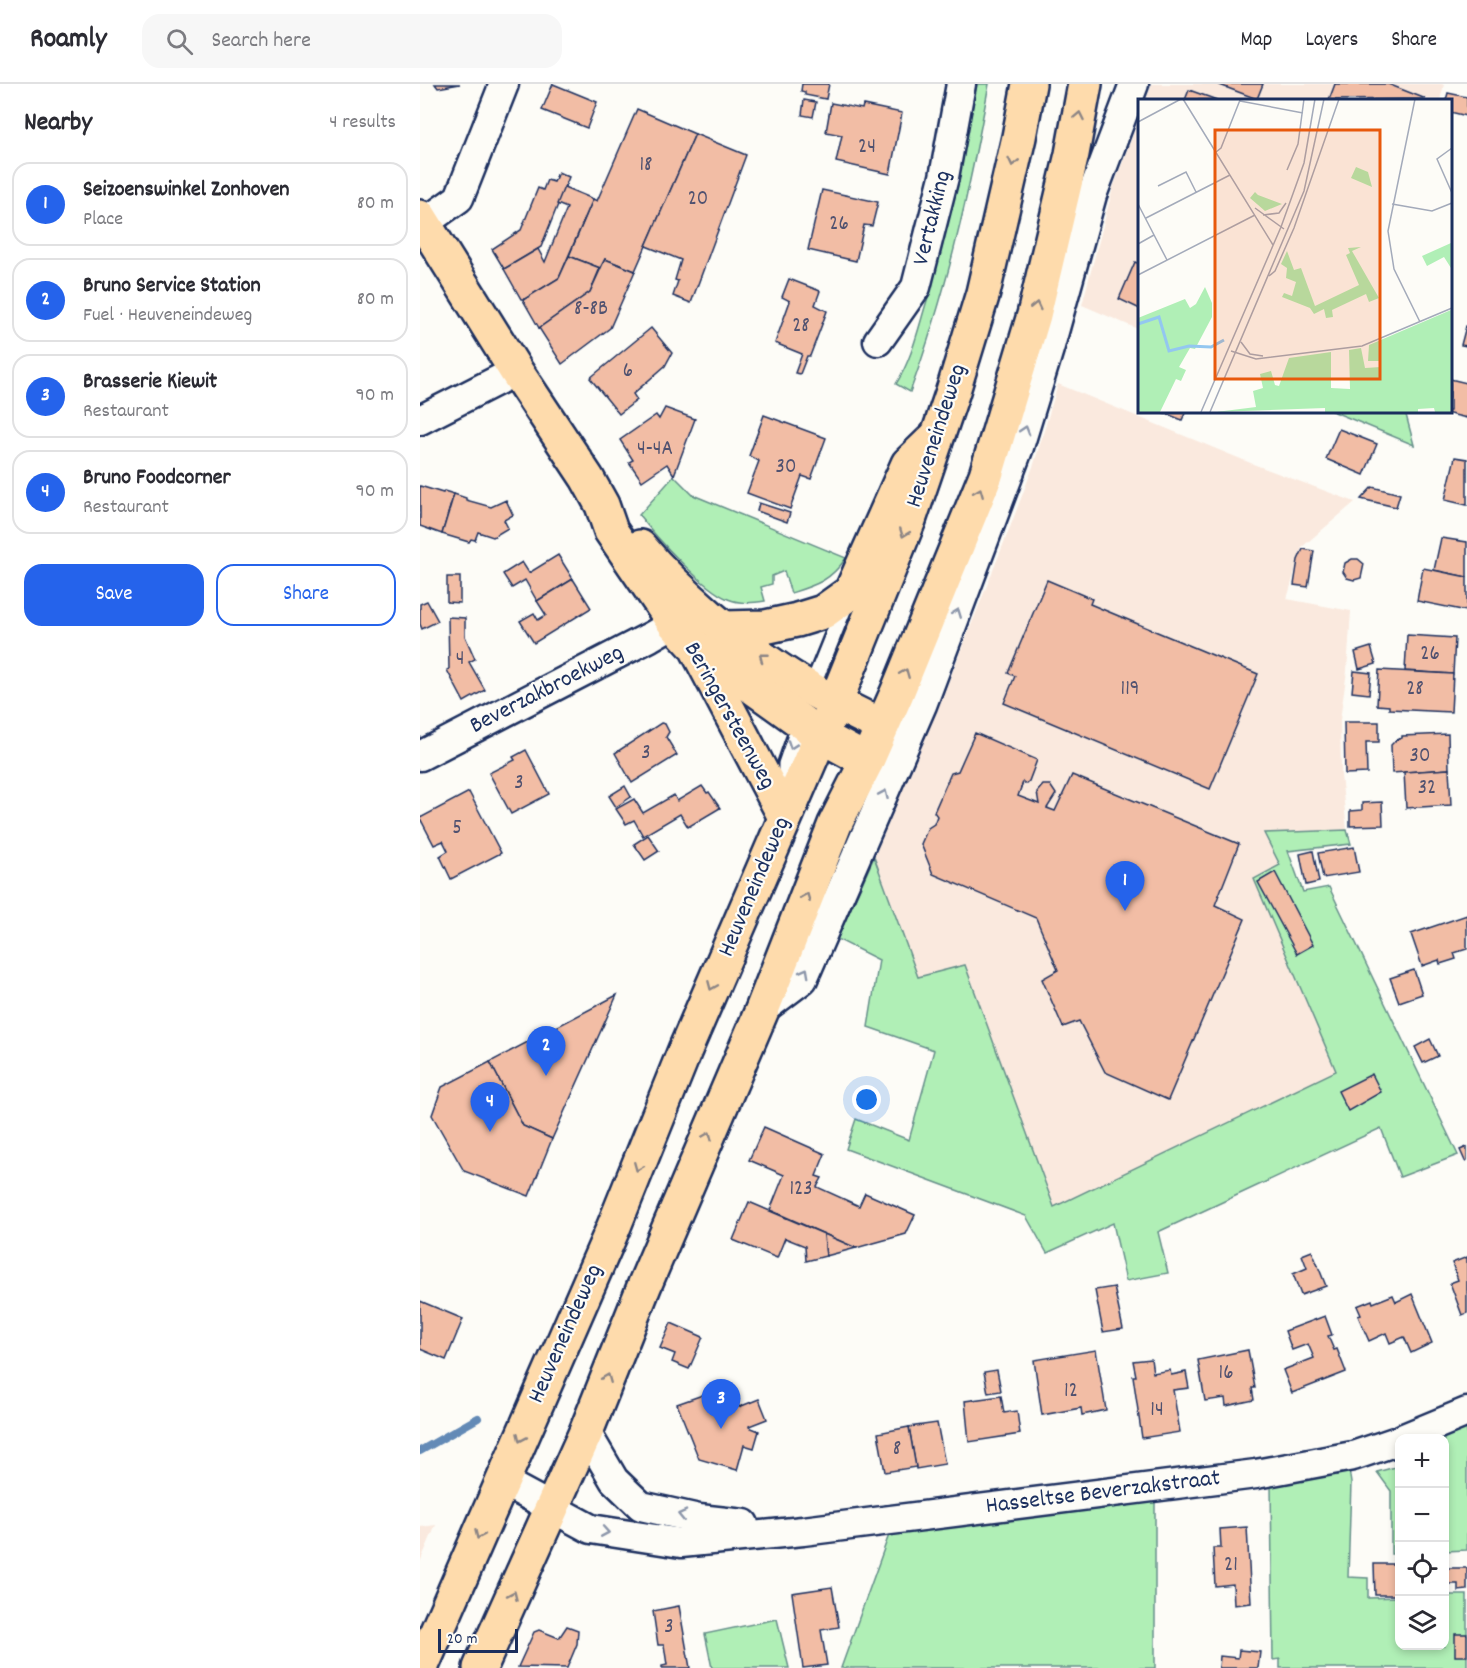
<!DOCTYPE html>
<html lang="en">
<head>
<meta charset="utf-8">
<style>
	body { margin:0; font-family:Dekko,sans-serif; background:#f7f7f7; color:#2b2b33 }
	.controls { position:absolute; right:18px; bottom:18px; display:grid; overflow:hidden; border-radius:12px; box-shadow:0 3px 9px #0003 }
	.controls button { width:54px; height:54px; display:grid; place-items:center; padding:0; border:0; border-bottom:2px solid #e1e1e2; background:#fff; color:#2b2b33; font:30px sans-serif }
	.scale { position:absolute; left:18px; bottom:15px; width:80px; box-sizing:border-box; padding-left:6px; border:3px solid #1b2f5e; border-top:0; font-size:16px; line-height:21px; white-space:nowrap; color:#1b2f5e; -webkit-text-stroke:4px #fdfcf7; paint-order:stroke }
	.you { position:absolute; left:447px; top:1016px; width:21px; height:21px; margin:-15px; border:4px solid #fff; border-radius:50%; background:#1a73e8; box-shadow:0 0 0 9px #1a73e833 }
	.badge { display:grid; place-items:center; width:39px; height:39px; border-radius:50%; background:#2563eb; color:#fff; font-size:20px; font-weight:700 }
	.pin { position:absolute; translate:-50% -50px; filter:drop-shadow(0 2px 3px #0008) }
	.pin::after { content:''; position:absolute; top:32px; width:21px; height:18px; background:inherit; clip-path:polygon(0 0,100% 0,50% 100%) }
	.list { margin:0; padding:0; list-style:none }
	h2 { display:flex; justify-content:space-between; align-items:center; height:78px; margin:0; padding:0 24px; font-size:26px }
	h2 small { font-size:20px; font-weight:400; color:#7c7c81 }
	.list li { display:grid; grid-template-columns:39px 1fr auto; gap:18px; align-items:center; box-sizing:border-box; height:84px; margin:0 12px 12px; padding:0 12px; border:2px solid #e1e1e2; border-radius:18px }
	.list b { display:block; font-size:22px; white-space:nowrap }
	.list p { margin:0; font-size:20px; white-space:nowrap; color:#7c7c81 }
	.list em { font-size:20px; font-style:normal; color:#7c7c81 }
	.actions { display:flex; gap:12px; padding:18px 24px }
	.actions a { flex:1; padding:14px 0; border:2px solid #2563eb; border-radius:18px; text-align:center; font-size:21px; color:#2563eb }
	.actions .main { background:#2563eb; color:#fff }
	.icon { flex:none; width:33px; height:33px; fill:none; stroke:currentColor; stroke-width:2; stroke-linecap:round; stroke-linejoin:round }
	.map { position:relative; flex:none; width:1047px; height:1584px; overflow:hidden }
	header { display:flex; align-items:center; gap:36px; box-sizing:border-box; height:84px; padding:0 30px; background:#fff; border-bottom:2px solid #e1e1e2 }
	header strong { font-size:28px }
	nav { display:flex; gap:33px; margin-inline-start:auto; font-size:21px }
	.search { width:420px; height:54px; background:#f7f7f7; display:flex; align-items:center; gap:15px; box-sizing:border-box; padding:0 21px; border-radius:18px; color:#7c7c81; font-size:22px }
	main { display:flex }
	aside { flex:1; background:#fff }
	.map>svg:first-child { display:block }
	.built { fill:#fae9de }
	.green { fill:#b0efb6; stroke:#668f8a; stroke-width:1.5 }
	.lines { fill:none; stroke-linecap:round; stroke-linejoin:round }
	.stream { stroke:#638ab6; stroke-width:8 }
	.building { fill:#f2bda5; stroke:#1b2f5e; stroke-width:1.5 }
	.service-casing { stroke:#1b2f5e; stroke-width:20 }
	.minor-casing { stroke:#1b2f5e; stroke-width:33 }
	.primary-casing { stroke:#1b2f5e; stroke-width:38 }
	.trunk-casing { stroke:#1b2f5e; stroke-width:38 }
	.service { stroke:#fdfcf7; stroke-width:15 }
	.minor { stroke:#fdfcf7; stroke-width:28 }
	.primary { stroke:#fedbac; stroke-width:33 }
	.trunk { stroke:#fedbac; stroke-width:33 }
	.oneway { stroke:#8c8585 }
	.oneway2 { stroke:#8c96aa }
	.labels { text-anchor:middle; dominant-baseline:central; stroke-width:4.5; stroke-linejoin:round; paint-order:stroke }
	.number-label { font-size:21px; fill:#515270 }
	.street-label { font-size:24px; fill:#1b2f5e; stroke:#fdfcf7 }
	.inset-river { fill:none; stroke:#93c7f0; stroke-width:3 }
	.inset-road { fill:none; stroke:#a3aaba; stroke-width:1.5 }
	.view { fill:#e8590c; fill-opacity:0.15; stroke:#e8590c; stroke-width:3 }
	.inset-edge { fill:none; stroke:#1b2f5e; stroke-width:3 }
</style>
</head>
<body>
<header>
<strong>Roamly</strong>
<div class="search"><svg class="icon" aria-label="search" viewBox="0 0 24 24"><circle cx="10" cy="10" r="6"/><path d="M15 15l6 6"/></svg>Search here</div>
<nav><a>Map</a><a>Layers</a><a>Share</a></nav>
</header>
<main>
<aside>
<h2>Nearby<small>4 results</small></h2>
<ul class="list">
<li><span class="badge">1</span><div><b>Seizoenswinkel Zonhoven</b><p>Place</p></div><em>80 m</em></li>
<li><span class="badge">2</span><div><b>Bruno Service Station</b><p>Fuel · Heuveneindeweg</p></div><em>80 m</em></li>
<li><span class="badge">3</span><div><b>Brasserie Kiewit</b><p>Restaurant</p></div><em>90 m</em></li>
<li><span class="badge">4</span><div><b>Bruno Foodcorner</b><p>Restaurant</p></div><em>90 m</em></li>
</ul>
<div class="actions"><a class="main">Save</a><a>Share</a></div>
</aside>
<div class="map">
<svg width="1047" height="1584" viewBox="0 0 1047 1584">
	<rect width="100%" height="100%" fill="#fdfcf7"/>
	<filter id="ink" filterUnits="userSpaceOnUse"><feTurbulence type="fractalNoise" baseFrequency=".0167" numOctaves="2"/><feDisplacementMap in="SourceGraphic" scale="12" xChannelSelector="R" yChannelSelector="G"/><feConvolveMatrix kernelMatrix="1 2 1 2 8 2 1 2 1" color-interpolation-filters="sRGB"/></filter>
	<g filter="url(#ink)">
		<g class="built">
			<polygon points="732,0 1021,0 1024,1 1020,16 726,16"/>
			<polygon points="720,32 720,246 662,221 693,104"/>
			<polygon points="638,300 833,380 935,418 882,463 867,515 931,527 927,587 920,636 921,691 927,746 844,749 860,781 834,795 917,987 634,1124 545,881 498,893 454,773 517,627 589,446 614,380"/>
			<polygon points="16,1441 0,1478 0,1443"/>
		</g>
		<g class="green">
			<path d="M557 0H569C550 104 527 209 490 308L476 300C491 276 497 250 505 223 528 150 542 75 557 0Z"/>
			<polygon points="912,327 985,327 994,361"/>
			<path d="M254 392 273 411 426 474C410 497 396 501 371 509L364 487 352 492V500L341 503 345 517C332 519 320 520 308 515 283 505 236 453 219 431Z"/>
			<polygon points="927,746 931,760 868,767 883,808 909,803 1038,1071 980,1093 961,1044 738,1148 748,1189 706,1197 693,1139 627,1169 606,1132 426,1065 436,1035 489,1056 514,966 448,943 459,876 417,855 454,773 498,893 545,881 634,1123 916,987 834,795 860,781 844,749"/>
			<polygon points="1047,1341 1047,1466 1025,1467 1024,1354 1012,1354"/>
			<polygon points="979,1366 979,1470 971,1470 971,1407 957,1388 979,1382 975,1368"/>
			<polygon points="929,1386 931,1399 928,1493 948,1494 948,1514 979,1513 980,1562 1024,1562 1025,1511 1047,1511 1047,1584 860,1584 860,1575 853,1576 851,1399"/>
			<polygon points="735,1412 735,1584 421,1584 470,1448"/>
			<polygon points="357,1535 369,1584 292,1584 285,1550"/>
		</g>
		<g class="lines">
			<polyline class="stream" points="0,1367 58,1334"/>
		</g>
		<g class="building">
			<polygon points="15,0 40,0 18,4"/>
			<polygon points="133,0 177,18 167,44 122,26"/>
			<polygon points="382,0 409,0 406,15 385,11 385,8 381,7"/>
			<polygon points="797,0 843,0 837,15"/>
			<polygon points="915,0 968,0 1006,15 909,16"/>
			<polygon points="769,6 797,16 765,16"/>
			<polygon points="1028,9 1047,13 1047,32 1030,28 1030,16 1026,16"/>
			<polygon points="384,16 396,18 393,33 382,31"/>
			<polygon points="411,19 442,25 443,21 482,29 470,90 416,78 422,51 406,48"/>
			<polygon points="217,25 275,50 215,187 185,175 180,184 149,172 173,115 177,117"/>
			<polygon points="275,50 326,71 271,219 253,212 258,197 255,196 261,176 226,162"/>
			<polygon points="138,88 149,93 121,163 84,185 72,165 101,146 118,104 123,106 127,96 134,98"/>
			<polygon points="144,103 173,115 139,194 105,215 101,215 84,185 118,165 125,178 147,124 137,120"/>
			<polygon points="402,106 458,118 452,142 444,141 436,177 388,166"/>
			<polygon points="149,172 180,184 170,208 119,244 103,216 139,194"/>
			<polygon points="185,175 215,187 190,244 142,280 119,244 170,208"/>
			<polygon points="715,178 720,180 720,225 699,215"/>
			<polygon points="369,195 400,207 395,221 407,227 390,272 387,272 380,290 375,289 382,270 355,259 370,217 362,213"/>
			<polygon points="1046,242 1047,242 1047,262 1041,261"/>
			<polygon points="231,244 252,269 245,282 213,310 217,316 199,330 170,294"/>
			<polygon points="1030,295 1047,299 1047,334 1017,327 1030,327"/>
			<polygon points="245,324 275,335 254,391 247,380 222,397 209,378 213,376 200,356 236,331 239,335"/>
			<polygon points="740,327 766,327 762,336"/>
			<polygon points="344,331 406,354 391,395 382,392 370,425 327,409 339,377 329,372"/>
			<polygon points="919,345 957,360 944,391 906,375"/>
			<polygon points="1035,373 1047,375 1047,421 1025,416"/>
			<polygon points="0,402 23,409 24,407 34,410 22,450 0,442"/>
			<polygon points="952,403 980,410 976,423 941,415"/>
			<polygon points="34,410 46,414 46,416 71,423 86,416 93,431 84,436 88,444 73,453 58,448 55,456 51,455 49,458 22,450"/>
			<polygon points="339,419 370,429 367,438 337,427"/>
			<polygon points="1021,454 1047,458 1047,493 1014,486"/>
			<polygon points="883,465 894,467 888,503 874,501 878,476"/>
			<polygon points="138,471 153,495 117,517 105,496 92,504 83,490 102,478 109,489"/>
			<polygon points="932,475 938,475 944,480 941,494 934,496 927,494 923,488 925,479"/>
			<polygon points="1003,484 1047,493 1047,527 997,517"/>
			<polygon points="27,493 40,493 40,519 27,518"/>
			<polygon points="153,495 171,524 114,559 100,537 114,529 118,536 126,531 117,517"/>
			<polygon points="627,496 672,515 670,520 838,590 790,705 584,619 595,592 588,589"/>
			<polygon points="7,517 18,537 2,545 0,540 0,520"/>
			<polygon points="28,533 45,534 45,552 55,575 49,578 65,606 44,618 27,586 29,585"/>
			<polygon points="987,551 1035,554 1033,590 985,587"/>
			<polygon points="951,563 956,580 939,585 935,568"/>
			<polygon points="959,586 1033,590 1031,628 969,625 969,622 957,621"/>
			<polygon points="934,587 951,589 949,610 932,608"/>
			<polygon points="924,638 959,638 959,658 946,658 947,689 925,690"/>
			<polygon points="241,639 245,640 249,648 246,653 257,671 212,699 195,669"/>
			<polygon points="555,649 617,676 609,697 606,700 603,698 598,712 619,720 617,708 623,701 630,701 636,710 627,724 635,727 652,691 819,760 795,821 825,835 748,1016 685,988 659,937 643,943 642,941 622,895 638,886 616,834 513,790 501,760 508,744 514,740 517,732 514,728 531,689 538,687"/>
			<polygon points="1028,650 1029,685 972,689 971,661 976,656 982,654 982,652"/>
			<polygon points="106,666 129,710 91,730 69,689 95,676 93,673"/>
			<polygon points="1029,685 1031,721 986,724 984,688"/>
			<polygon points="205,702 211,713 196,723 189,712"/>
			<polygon points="282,702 287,709 289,708 300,724 268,743 260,730 223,752 214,736 206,740 196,725 214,715 223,729 254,711 257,717"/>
			<polygon points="49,708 81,769 31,795 20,772 28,767 23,757 14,761 0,734"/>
			<polygon points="962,718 963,741 930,742 930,727 942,726 942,719"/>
			<polygon points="228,751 239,767 225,776 214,760"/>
			<polygon points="934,763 939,788 903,794 898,769"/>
			<polygon points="893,767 899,798 886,801 880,770"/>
			<polygon points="855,788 893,861 877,870 838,798"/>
			<polygon points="1047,831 1047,865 1034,869 1036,875 1020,880 1019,876 1002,882 991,850"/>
			<polygon points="994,886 1002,910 979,918 970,894"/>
			<polygon points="197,911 132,1055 103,1042 70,978"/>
			<polygon points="1010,955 1018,972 1003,979 995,963"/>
			<polygon points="70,978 103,1042 132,1055 109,1112 44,1087 12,1031 22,1003"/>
			<polygon points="952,990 961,1008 928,1027 918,1007"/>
			<polygon points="344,1043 405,1070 396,1092 402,1094 397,1103 439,1122 445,1109 495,1131 486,1150 436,1164 350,1126 364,1091 329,1076"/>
			<polygon points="1047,1063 1047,1076 1045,1077 1040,1066"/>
			<polygon points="329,1118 404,1150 406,1172 386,1177 385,1162 365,1154 357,1174 313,1156"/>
			<polygon points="404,1150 436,1164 406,1172"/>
			<polygon points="892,1167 906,1202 881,1211 873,1190 887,1184 882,1171"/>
			<polygon points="1047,1173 1047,1229 1042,1231 1030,1199 1038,1196 1032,1179"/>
			<polygon points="694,1203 703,1245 683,1248 675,1206"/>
			<polygon points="992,1210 1012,1259 991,1269 984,1253 970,1259 966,1249 949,1257 938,1232 941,1231 937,1222 952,1216 953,1219 973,1211 976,1218"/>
			<polygon points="0,1217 43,1235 26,1276 0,1265"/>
			<polygon points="905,1232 912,1251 908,1252 914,1266 917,1265 926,1288 872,1309 863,1286 894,1274 888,1260 872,1266 865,1247"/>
			<polygon points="251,1239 283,1253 269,1285 252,1278 255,1270 240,1264"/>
			<polygon points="676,1266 686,1326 662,1331 661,1324 622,1331 614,1276"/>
			<polygon points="828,1266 835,1304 832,1304 834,1316 806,1322 805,1314 785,1317 778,1276"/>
			<polygon points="731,1275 733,1289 750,1286 751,1291 766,1288 769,1304 753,1306 760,1348 722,1354 713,1292 716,1292 713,1277"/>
			<polygon points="577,1286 581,1307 568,1309 564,1288"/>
			<polygon points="311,1301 319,1323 339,1315 347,1335 329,1342 329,1343 339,1347 334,1364 324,1361 317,1386 279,1375 257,1320"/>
			<polygon points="581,1312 584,1329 597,1327 600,1350 549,1358 545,1317"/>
			<polygon points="517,1339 525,1380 496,1385 489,1343"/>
			<polygon points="489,1343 496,1383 465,1388 458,1349"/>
			<polygon points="827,1443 831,1519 814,1521 813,1500 795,1502 793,1464 801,1464 800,1445"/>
			<polygon points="954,1480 980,1480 980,1511 955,1511"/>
			<polygon points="1024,1484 1047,1484 1047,1506 1038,1507 1038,1500 1024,1500"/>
			<polygon points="412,1503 419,1543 401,1546 407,1581 383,1584 372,1509"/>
			<polygon points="259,1522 270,1584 242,1584 242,1582 247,1581 244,1561 238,1561 233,1527"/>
			<polygon points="147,1542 158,1546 157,1560 147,1584 98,1583 114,1548 119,1546 139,1554"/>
			<rect x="1035" y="1550" width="12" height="22"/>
			<polygon points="819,1566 840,1568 838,1584 799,1584 800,1572 818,1574"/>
		</g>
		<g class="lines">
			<g class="service-casing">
				<g id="service">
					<polyline points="390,608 426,519"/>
					<polyline points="366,709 366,680 382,634"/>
				</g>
			</g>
			<g class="minor-casing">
				<g id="minor">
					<polyline points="4,139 39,114 84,0"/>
					<polyline points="458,257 496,203 524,93 541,0"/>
					<polyline points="0,336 96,287"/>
					<polyline points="0,672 230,553 254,539"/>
					<polyline points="342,926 383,895 502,621 599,363 630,262 672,111 714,0"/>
					<polyline points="166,1348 194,1396 221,1422 279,1435 324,1440"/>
					<polyline points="984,1354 1047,1328"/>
					<polyline points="82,1397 171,1445 261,1459 383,1447 836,1390 933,1372 980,1356"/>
				</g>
			</g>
			<g class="primary-casing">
				<g id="primary">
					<polyline points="0,133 96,287 167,394 182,421 191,447 254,539 275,562 365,733"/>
					<path d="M220 463C258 508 319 560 369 592 399 611 431 627 462 642"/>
					<polyline points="305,544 345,543 377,536 403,528 431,508 488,380 516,353"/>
					<polyline points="281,566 401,652 447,677"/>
					<polyline points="1,1584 192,1147 265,966 415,619"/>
					<polyline points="60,1584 166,1348 225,1200 342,926 415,740 447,677 477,609 566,391 614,231 652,70 665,0"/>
				</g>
			</g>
			<g class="trunk-casing">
				<polyline id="trunk" points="415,619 489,436 533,307 563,209 599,53 609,0"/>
			</g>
			<use href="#service" class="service"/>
			<use href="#minor" class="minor"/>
			<use href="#primary" class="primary"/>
			<use href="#trunk" class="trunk"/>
		</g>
		<defs><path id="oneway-chevron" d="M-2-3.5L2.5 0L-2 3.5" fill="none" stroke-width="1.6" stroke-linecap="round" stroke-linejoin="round" transform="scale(1.5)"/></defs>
		<g class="oneway">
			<use href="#oneway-chevron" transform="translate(659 32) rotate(-79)"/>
			<use href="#oneway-chevron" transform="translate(593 78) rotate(103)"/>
			<use href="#oneway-chevron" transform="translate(616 222) rotate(-77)"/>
			<use href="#oneway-chevron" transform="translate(559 408) rotate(-68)"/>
			<use href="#oneway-chevron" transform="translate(484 449) rotate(111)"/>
			<use href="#oneway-chevron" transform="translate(343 573) rotate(-142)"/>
			<use href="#oneway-chevron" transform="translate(485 589) rotate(-68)"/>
			<use href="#oneway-chevron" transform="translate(386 813) rotate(-68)"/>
			<use href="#oneway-chevron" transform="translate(292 902) rotate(113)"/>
			<use href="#oneway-chevron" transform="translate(288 1052) rotate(-67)"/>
			<use href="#oneway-chevron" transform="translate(218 1083) rotate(112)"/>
			<use href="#oneway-chevron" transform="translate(187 1294) rotate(-68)"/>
			<use href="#oneway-chevron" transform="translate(101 1354) rotate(114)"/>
			<use href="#oneway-chevron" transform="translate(59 1451) rotate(114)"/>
			<use href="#oneway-chevron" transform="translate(93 1511) rotate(-66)"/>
		</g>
		<g class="oneway2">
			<use href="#oneway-chevron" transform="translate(605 346) rotate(-73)"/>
			<use href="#oneway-chevron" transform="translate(537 529) rotate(-69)"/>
			<use href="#oneway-chevron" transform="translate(372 661) rotate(109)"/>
			<use href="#oneway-chevron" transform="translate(464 710) rotate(-66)"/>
			<use href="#oneway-chevron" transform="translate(385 888) rotate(-62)"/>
			<use href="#oneway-chevron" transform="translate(262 1431) rotate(-167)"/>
			<use href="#oneway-chevron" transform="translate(185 1448) rotate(10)"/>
		</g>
	</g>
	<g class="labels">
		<g class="number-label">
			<text x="447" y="64">24</text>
			<text x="226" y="82">18</text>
			<text x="278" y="116">20</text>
			<text x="419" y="141">26</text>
			<text x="171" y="226">8-8B</text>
			<text x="381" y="243">28</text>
			<text x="208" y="288">6</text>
			<text x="235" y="366">4-4A</text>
			<text x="366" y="384">30</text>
			<text x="1010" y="571">26</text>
			<text x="40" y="576">4</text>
			<text x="710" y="606">119</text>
			<text x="995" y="606">28</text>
			<text x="226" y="670">3</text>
			<text x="1000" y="673">30</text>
			<text x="99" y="700">3</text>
			<text x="1007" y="705">32</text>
			<text x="37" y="745">5</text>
			<text x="381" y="1106">123</text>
			<text x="806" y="1290">16</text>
			<text x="651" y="1308">12</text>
			<text x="737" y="1327">14</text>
			<text x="477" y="1366">8</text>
			<text x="811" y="1482">21</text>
			<text x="249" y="1544">3</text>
		</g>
		<g class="street-label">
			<text transform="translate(513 134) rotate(-76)">Vertakking</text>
			<text transform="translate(517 352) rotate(-72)">Heuveneindeweg</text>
			<text transform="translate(127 606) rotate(-27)">Beverzakbroekweg</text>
			<text transform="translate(309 632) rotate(61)">Beringersteenweg</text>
			<text transform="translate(335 803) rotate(-67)">Heuveneindeweg</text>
			<text transform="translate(146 1250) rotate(-66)">Heuveneindeweg</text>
			<text transform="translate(683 1409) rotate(-7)">Hasseltse Beverzakstraat</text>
		</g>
	</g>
	<g transform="translate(718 15)">
		<rect width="314" height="314" fill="#fdfcf7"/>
		<path d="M218 68 230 73 234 88 213 79ZM117 93 120 96 144 105 127 112 112 99ZM313 144V169L306 158 289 167 284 157ZM223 148 214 152 241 199 231 203 228 195 194 211 195 218 188 219 186 210 176 215 172 209 144 198 146 194 154 197 158 183 148 179 149 169 143 165 149 152 156 171 163 169 177 207 221 186 208 156 212 154 210 149ZM67 188 74 204V218L57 250 52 249 41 268 48 271 43 282 38 280 22 313H0V219L47 200 52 209 58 205ZM313 211V313H297L296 309 280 310V313H187V309L78 313 118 308 115 292 125 289 122 275 133 272 137 286 141 287 151 259 193 253V289L212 290 211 251 223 249 227 269 243 268V262H230L231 246Z" fill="#b0efb6"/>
		<path class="inset-river" d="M0 225 21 218 31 252 51 247 73 248 86 241"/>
		<path class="inset-road" d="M45 0 135 146M277 0 250 132 256 170 282 223M102 2 165 14M0 23 43 0M314 49 299 60 314 94M78 53 83 49 102 1M149 71 160 45 166 0M20 87 48 73 58 93M0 105 29 161M254 105 294 112 314 104M117 109 146 130M125 116 141 114 148 104M8 119 92 76M143 128 166 64 177 0M0 145 16 136M0 176 117 116M131 177 137 172 156 129 201 0M103 243 112 255 125 257M93 252 118 260 224 247 314 209M63 313 143 128M72 313 166 92 186 0"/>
		<path class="view" d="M77 31H242V280H77Z"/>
		<rect width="314" height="314" class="inset-edge"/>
	</g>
</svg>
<div class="controls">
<button>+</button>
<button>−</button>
<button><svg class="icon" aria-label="locate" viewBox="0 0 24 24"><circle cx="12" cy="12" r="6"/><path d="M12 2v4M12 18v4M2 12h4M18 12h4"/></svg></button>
<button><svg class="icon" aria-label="layers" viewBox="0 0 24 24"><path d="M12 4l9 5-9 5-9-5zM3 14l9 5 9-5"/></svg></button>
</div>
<div class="scale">20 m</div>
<div class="you"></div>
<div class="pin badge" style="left:705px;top:827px">1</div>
<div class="pin badge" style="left:126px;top:992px">2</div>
<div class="pin badge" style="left:301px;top:1345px">3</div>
<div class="pin badge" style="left:70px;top:1048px">4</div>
</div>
</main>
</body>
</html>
